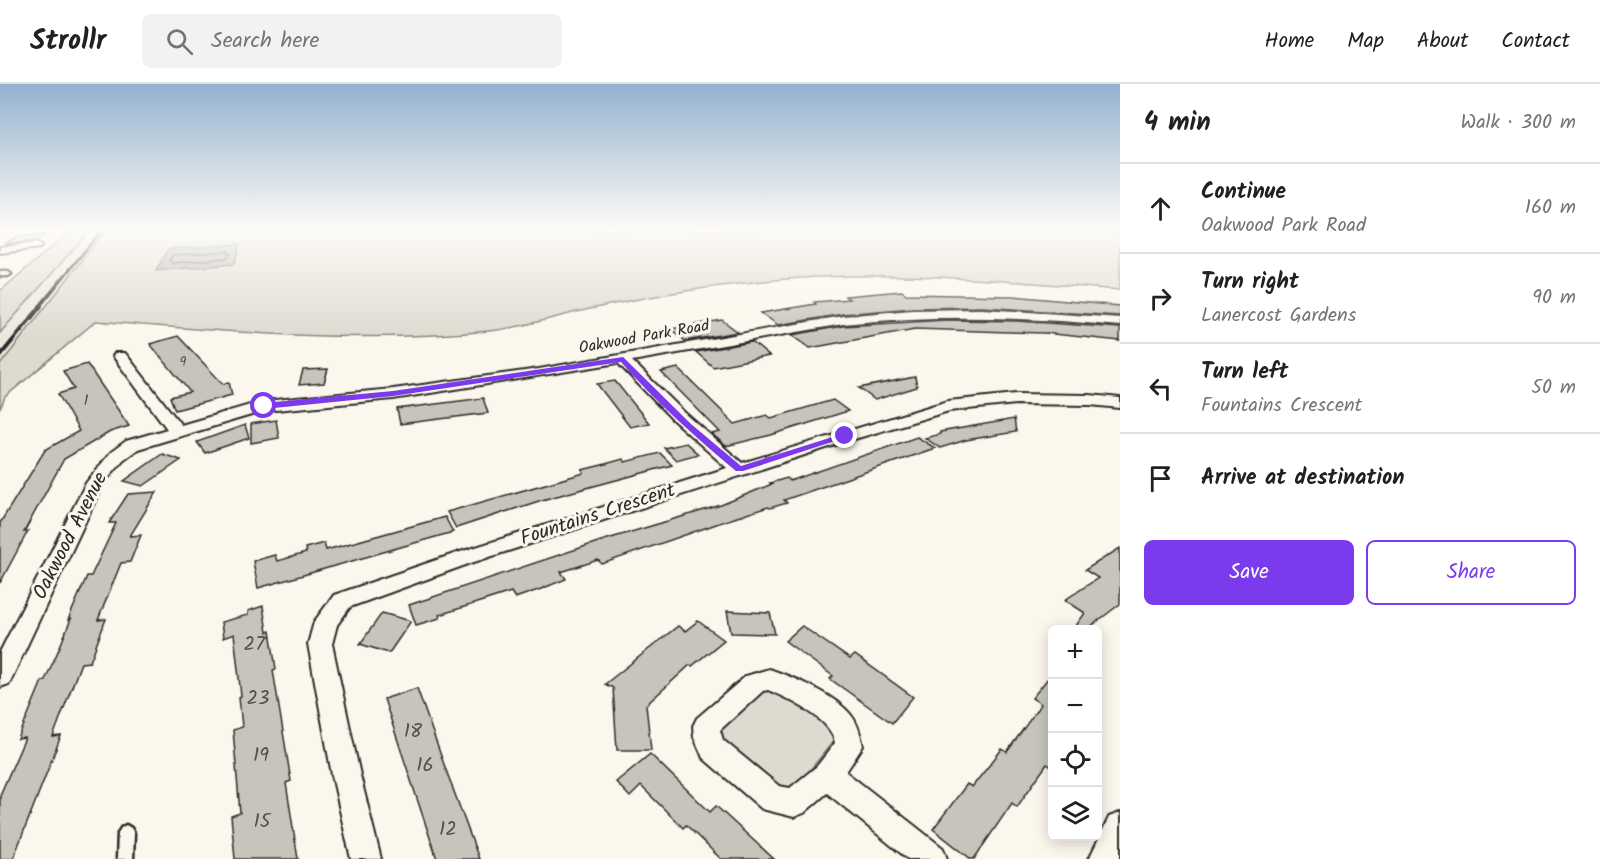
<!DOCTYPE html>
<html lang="en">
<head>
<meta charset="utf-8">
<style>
	body { margin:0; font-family:Kalam,sans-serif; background:#f2f2f2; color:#202124 }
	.controls { position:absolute; right:18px; bottom:18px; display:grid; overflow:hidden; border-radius:9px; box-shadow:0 3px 15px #0003 }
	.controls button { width:54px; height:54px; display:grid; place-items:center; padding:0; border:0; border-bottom:2px solid #e0e0e0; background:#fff; color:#202124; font:30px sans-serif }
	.stop { position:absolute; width:18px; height:18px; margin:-14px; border:4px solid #7c3aed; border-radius:50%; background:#fff }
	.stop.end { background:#7c3aed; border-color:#fff; box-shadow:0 2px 6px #0008 }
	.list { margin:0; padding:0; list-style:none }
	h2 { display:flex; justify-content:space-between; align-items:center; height:78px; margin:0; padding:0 24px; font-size:26px }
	h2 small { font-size:20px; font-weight:400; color:#757577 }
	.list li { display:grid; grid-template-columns:39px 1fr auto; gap:18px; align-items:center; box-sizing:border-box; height:90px; padding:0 24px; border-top:2px solid #e0e0e0 }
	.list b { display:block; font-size:22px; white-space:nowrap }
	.list p { margin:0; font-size:20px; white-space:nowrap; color:#757577 }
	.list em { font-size:20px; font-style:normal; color:#757577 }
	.actions { display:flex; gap:12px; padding:18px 24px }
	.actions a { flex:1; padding:14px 0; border:2px solid #7c3aed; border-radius:9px; text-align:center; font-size:21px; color:#7c3aed }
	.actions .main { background:#7c3aed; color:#fff }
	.icon { flex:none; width:33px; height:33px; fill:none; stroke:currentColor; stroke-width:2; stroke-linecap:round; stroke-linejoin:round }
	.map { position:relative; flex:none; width:1120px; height:775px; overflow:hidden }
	header { display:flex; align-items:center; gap:36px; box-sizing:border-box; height:84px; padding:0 30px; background:#fff; border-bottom:2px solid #e0e0e0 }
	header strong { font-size:28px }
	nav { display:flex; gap:33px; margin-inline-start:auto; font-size:21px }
	.search { width:420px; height:54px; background:#f2f2f2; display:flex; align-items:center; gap:15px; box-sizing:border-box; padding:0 21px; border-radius:9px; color:#757577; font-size:22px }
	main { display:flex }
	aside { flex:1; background:#fff }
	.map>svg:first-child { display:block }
	.built { fill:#ebe8de }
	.green { fill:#dddad0; stroke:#84827e; stroke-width:1.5 }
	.water { fill:#b1afa7; stroke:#7b7a75; stroke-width:1.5 }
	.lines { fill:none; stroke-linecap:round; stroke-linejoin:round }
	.shore { stroke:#61605d; stroke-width:1.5 }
	.building { fill:#c7c4bc; stroke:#2b2b2b; stroke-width:1.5 }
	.service-casing { stroke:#2b2b2b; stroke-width:5 }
	.minor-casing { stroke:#2b2b2b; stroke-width:4 }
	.service { fill:#fbf7ec; fill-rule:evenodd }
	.minor { fill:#fbf7ec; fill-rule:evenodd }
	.rail-far1 { stroke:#2b2b2b; stroke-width:3 }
	.rail { stroke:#2b2b2b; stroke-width:4 }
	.route { fill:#7c3aed }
	.labels { text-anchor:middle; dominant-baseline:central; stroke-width:6; stroke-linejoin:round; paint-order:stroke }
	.far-number-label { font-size:14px; fill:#52514f }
	.far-street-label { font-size:16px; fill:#2b2b2b; stroke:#fbf7ec }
	.number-label { font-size:16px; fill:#52514f }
	.street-label { font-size:20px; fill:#2b2b2b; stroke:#fbf7ec }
	.near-number-label { font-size:20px; fill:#52514f }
</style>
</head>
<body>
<header>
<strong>Strollr</strong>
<div class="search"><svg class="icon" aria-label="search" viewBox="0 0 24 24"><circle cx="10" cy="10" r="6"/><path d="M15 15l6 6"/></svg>Search here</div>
<nav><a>Home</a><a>Map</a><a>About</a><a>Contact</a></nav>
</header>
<main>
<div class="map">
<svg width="1120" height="775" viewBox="0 0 1120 775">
	<rect width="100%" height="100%" fill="#fbf7ec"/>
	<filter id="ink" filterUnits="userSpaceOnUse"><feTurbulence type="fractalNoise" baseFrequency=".0167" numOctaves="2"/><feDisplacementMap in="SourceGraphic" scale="12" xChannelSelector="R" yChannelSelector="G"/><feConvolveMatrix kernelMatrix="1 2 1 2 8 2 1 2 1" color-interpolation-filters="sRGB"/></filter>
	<g filter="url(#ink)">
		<polygon class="built" points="90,146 107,146 0,281 0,249"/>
		<g class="green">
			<polygon points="72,146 90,146 0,249 0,207"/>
			<path d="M106 146H1120V206C996 196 878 184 753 198 698 204 644 213 590 225 557 232 522 244 489 247 358 260 227 248 96 237L5 313 0 325V281Z"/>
			<polygon points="758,606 782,606 829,638 835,655 797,702 775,704 722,662 719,643"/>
		</g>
		<polygon class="water" points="240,160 234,180 156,187 168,165"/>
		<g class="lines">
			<polygon class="shore" points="228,167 230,170 227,174 172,179 169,177 173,171"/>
		</g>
		<g class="building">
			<polygon points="45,151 37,157 4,160 18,152"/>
			<polygon points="902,207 906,210 1013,212 1120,222 1120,232 982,223 912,224 843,230 778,241 761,229 816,220 814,218 849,215 845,212"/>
			<polygon points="722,236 738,248 685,257 671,245"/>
			<polygon points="947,236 1016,237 1120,244 1120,257 1044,249 915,245 810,264 792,251 843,242"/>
			<polygon points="178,252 223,300 229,298 232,311 175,326 170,313 190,308 150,260"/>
			<polygon points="752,258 769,272 713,283 696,268"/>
			<polygon points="87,280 129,342 110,348 64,375 24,448 28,447 0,499 0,439 45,366 79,347 58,310 74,305 63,287"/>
			<polygon points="678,284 735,340 767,331 771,334 833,316 848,327 771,351 726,362 712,350 720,348 661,288"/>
			<polygon points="328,285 324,299 299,301 303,286"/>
			<polygon points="915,293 917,303 875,316 859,304"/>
			<polygon points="615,297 649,339 630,343 597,300"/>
			<polygon points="483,314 488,329 400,340 397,325"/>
			<polygon points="1014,335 1016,348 966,356 940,364 925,354 940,350 940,348"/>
			<polygon points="276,336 279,354 251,359 251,340"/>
			<polygon points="245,341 249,354 205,369 197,358"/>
			<polygon points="917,353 935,364 784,416 787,419 770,424 768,423 725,437 602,480 598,476 561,488 566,495 541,505 515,514 511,508 439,531 440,534 416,541 409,521 601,457 721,421 772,400 770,399 787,394 790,397"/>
			<polygon points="686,359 698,370 676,376 664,364"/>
			<polygon points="660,369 672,381 542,416 456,444 447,428 584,389 582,386 602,381 623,375 625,378"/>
			<polygon points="162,370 181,376 143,402 124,397"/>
			<polygon points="157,408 130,452 141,451 130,478 121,479 98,536 106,535 90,578 81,579 53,653 61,652 13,775 0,775 0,711 25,654 18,655 42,597 45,596 59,565 71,535 68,536 87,492 91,492 116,439 109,439 128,410"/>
			<polygon points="445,433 453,448 258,504 253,477 275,471 277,477 306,469 305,464 324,459 326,466"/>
			<polygon points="1120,464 1120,520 1086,546 1073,546 1085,529 1065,516 1098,494 1085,486"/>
			<polygon points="263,522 267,548 270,547 276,585 273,586 291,697 286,699 298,775 235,775 231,732 240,729 233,646 242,643 239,613 241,612 234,550 223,554 221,538 248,531 248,527"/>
			<polygon points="727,527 770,529 775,550 731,549"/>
			<polygon points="382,529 411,537 389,569 360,560"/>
			<polygon points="698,537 724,556 692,582 690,581 646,621 651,666 617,666 613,604 605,600 678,542 685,547"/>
			<polygon points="802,542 850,575 855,571 913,613 892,639 830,595 833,592 785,557"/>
			<polygon points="1053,588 1053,684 1047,680 1017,723 1012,719 974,775 971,775 933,745 967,700 972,703 1002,665 1007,668 1041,620 1032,614"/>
			<polygon points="417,604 446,686 479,775 437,775 384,615"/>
			<polygon points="650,670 710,728 716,722 774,775 721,775 686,741 683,744 641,702 630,713 616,698"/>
		</g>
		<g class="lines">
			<g class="service-casing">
				<g id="service">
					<polygon points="0,188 8,188 11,190 8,192 0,192"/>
					<polygon points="126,741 131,744 134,749 133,775 117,775 118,749 121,744"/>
				</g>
			</g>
			<g class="minor-casing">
				<g id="minor">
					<polygon points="36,159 41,162 40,164 0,169 0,163"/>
					<path d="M982 225 1120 234V242C1027 233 936 230 843 240L632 277 685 329 742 379 948 317 1016 310 1090 311 1120 314V324L1090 321 1016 320 949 327 851 356 471 479 350 523 337 541 332 560 360 691 381 775H351L332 691 308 560 314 538 334 511 457 469 727 384 673 336 618 279 393 315 265 327 138 365 123 376 103 400 9 600 0 603V568L86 399 111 368 126 357 167 345 113 272 115 269H125L181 341 264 317 393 305 539 285 843 232 912 226Z"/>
					<path d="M769 585C793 593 835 611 851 631 858 639 861 652 863 662L846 688 943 764 947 775H908L827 709 804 729 794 733 762 725 703 674 694 653 693 642 697 634 746 592ZM768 606C789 615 832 635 835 659L817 682 790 704 779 702 723 656 720 646 763 607Z"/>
					<polygon points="1120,729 1120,775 1089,775 1109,733"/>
				</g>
			</g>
			<use href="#service" class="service"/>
			<use href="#minor" class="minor"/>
			<polyline class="rail-far1" points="39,223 102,146"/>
			<polyline class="rail" points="0,272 41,222"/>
		</g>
	</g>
	<linearGradient id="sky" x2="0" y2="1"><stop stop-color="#92b2ce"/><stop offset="0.57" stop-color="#fdfbf6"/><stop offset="1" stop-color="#fdfbf6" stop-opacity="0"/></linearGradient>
	<rect width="1120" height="255" fill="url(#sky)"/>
	<path class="route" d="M623 273 691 340 741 382 842 350 850 352 743 387H736C695 353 656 318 621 278L393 312 264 325 259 322 264 319 393 307Z"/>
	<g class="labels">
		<g class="far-number-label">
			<text x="183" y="278">9</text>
		</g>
		<g class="far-street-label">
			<text transform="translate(644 253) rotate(-10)">Oakwood Park Road</text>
		</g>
		<g class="number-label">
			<text x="86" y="316">1</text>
		</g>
		<g class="street-label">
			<text transform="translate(598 431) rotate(-18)">Fountains Crescent</text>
			<text transform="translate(71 452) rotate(-63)">Oakwood Avenue</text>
		</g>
		<g class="near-number-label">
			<text x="254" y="561">27</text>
			<text x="258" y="615">23</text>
			<text x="413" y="648">18</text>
			<text x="261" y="672">19</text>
			<text x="425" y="682">16</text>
			<text x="262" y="738">15</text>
			<text x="448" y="746">12</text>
		</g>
	</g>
</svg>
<div class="controls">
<button>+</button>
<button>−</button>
<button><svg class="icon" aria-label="locate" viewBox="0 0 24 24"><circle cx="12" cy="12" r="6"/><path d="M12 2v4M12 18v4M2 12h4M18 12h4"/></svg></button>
<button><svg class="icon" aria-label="layers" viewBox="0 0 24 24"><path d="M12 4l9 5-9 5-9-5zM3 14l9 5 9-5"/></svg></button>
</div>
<div class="stop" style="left:264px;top:322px"></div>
<div class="stop end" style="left:845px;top:352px"></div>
</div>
<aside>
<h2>4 min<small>Walk · 300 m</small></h2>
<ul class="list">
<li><svg class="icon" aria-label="ahead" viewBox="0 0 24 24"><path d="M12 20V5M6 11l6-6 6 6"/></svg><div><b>Continue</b><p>Oakwood Park Road</p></div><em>160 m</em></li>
<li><svg class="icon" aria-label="right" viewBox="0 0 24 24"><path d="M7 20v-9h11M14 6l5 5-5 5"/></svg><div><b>Turn right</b><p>Lanercost Gardens</p></div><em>90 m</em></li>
<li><svg class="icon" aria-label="left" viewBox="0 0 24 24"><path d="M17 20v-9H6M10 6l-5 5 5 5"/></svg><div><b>Turn left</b><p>Fountains Crescent</p></div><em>50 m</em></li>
<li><svg class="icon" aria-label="arrive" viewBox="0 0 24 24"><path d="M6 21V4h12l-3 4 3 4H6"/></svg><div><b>Arrive at destination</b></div></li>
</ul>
<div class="actions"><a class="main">Save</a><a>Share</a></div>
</aside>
</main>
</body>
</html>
